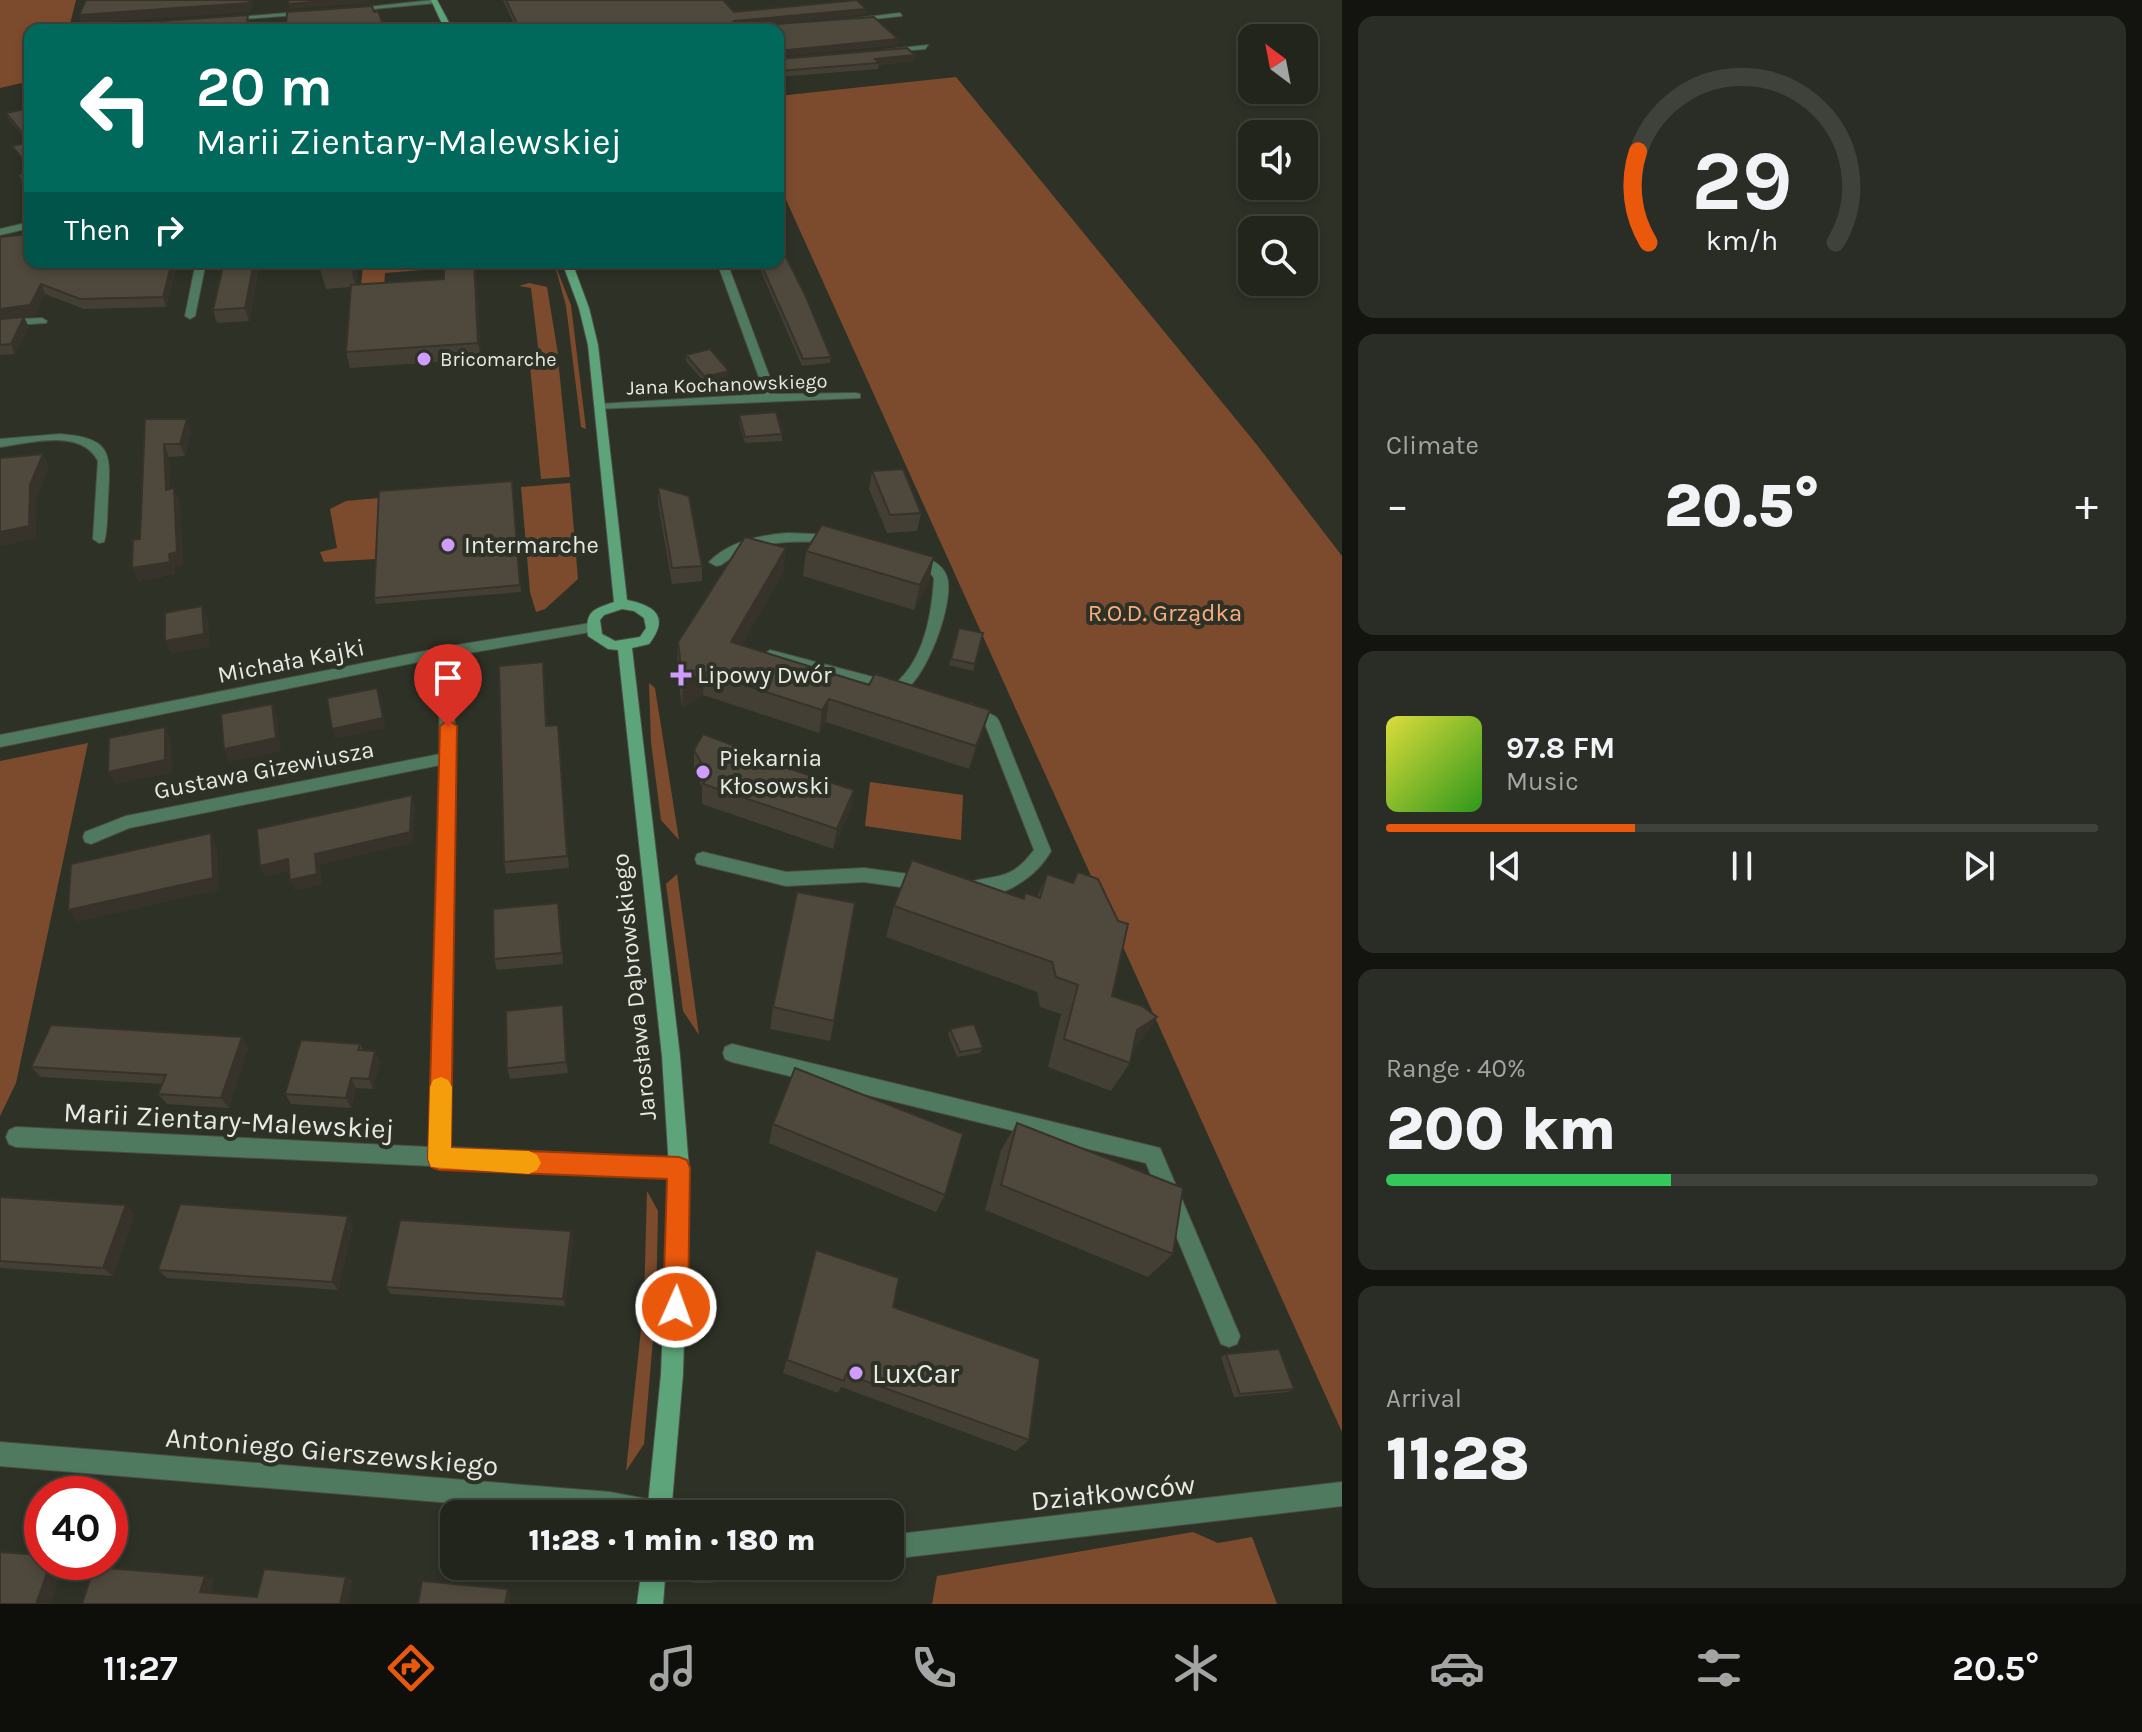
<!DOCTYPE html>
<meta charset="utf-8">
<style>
:root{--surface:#22251c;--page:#2a2d25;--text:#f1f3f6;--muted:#a2a5a3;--line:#3f423b;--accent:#ea580c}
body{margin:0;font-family:Karla,sans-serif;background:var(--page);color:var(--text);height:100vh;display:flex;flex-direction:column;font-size:30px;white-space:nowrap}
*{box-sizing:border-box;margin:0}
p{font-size:26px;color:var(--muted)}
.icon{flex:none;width:44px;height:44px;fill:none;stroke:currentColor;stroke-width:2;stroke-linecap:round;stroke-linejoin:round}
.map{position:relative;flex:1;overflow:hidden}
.drawer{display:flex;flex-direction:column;gap:16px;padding:16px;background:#13140f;width:800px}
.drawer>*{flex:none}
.top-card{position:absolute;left:24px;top:24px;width:760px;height:244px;border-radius:16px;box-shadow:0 4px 12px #0003,0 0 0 2px var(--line);background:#00695c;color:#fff;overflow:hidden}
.needle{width:52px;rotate:328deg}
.tools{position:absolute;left:1238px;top:24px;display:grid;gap:16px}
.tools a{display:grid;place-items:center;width:80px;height:80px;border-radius:16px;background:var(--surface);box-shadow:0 4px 12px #0003,0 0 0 2px var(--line);font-size:40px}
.speed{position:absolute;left:24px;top:1476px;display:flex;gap:16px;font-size:40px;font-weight:700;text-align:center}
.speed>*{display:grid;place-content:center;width:104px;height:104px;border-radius:50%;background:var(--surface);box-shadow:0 4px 12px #0003,0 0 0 2px var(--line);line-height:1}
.speed .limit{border:12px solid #d22;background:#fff;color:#111}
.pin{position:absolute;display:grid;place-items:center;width:68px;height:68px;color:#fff;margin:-82px -34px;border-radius:50% 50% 50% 0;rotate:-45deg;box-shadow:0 0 8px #0007}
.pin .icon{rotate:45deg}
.me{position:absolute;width:88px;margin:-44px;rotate:2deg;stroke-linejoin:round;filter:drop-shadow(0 0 6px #0008)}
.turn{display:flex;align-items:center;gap:28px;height:168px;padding:0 40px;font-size:36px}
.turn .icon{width:104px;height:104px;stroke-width:2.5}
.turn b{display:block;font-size:56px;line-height:68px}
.then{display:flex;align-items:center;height:76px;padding:0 40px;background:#0003;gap:16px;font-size:30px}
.big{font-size:60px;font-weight:800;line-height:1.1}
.drawer .tile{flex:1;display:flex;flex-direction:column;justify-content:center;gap:12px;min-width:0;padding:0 28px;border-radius:16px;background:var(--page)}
.drawer .dial{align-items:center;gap:0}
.dial svg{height:208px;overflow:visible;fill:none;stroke:var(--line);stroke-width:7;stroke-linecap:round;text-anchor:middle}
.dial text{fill:var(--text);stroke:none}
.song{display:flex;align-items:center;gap:24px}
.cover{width:96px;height:96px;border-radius:12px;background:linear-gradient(135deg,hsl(60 70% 55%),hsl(110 70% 35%))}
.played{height:8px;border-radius:4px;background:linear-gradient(90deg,var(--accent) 35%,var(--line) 35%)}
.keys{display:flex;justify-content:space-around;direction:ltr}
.heat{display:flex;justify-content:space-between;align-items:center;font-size:44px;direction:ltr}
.charge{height:12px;border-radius:6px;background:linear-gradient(90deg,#34c759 40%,var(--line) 0)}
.trip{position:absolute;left:440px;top:1500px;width:464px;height:80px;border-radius:16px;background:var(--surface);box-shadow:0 4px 12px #0003,0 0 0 2px var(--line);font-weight:800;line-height:80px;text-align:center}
.tab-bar{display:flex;height:128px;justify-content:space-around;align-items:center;background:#0e0f0b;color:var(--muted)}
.tab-bar .icon{width:56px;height:56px}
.tab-bar .on{color:var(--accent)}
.tab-bar b{font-size:36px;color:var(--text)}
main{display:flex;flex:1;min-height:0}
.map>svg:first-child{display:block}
.green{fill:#7c4b2d}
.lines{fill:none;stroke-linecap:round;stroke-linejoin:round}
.street-casing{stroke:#4c4e44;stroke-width:2}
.secondary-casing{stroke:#4c4e44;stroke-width:2}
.street{fill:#4f7a60;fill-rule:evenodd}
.secondary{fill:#5da47a;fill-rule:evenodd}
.wall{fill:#443f34}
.shaded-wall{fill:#37332b}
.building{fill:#4f493d;stroke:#37332b;stroke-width:2}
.route{fill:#ea580c;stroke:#983908;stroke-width:2}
.slow{fill:#f59e0b}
.poi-dot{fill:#d09dff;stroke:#2e3126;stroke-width:3}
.labels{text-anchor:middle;stroke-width:8;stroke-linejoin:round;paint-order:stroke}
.far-poi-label{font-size:20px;fill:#e7e9e2;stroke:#2e3126;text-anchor:start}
.far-street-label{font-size:20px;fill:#e7e9e2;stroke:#2e3126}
.poi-label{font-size:24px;fill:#e7e9e2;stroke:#2e3126;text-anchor:start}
.park-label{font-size:24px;fill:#faad7d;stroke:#2e3126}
.street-label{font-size:24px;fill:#e7e9e2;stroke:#2e3126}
.near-street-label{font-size:28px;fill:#e7e9e2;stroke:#2e3126}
.near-poi-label{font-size:28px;fill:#e7e9e2;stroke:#2e3126;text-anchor:start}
</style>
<main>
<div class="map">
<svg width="1342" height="1604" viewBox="0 0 1342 1604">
<rect width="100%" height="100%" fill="#2e3126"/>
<!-- green -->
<path class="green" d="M0,0h76l-6,24 4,2 -44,4v51l-30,7z
M956,77l301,368 85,111v876l-564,-1250v-86z
M359,262h52l11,8 -37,3 -1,14 -23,1 2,-23z
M554,262l17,43 15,124 -5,-2 -15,-121z
M529,283l18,4 11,67 -19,1 -8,-67 -12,-2z
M558,359l12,118 -29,2 -11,-113 9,-6z
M570,483l8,96 -33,30 -9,3 -6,-20 -9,-105z
M379,498l-3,61 -52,3 -4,-10 17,-4 -7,-39 16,-8z
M649,683l6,5 24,152 -18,-20 -10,-78z
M88,743l-72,340 -16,33v-355z
M870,782l93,13 -2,45 -96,-14z
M677,874l22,161 -16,-24 -17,-127z
M647,1191l11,20 -2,93 -12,140 -18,27 18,-170z
M1193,1532l25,11 34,-6 25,67h-345l5,-28z"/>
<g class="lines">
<defs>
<path id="street" d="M433,0l3,3 -84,8 -3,-2z
M311,11l-2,3 -80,6 -4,-2z
M900,13l2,3 -48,5 -4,-2z
M101,24l-3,4 -46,1 4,-2z
M928,45l-3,4 -38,3 -4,-2z
M30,222v6l-30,7v-6z
M196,262h10l-11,54 -5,3 -5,-3z
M717,262h10l49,132 80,-1 4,1v4l-265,11v-4l4,-1 166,-10z
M42,318l5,3 -1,2 -46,3v-6z
M60,434c51,4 51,18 48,63 -1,14 0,32 -4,45l-5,1 -6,-4 5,-78c-17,-33 -68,-18 -98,-14v-8z
M788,533l48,2 6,4 -6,4c-42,-3 -80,-4 -115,22l-5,1 -7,-4c20,-21 52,-27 79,-29z
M913,553c13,4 30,10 34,24 8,25 -22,107 -47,116l-7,-4 -128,-30 -2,-4 7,-5 126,33c28,-24 36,-69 38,-105l-7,-9 -21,-12z
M591,623l7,5 -2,3 -144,25 4,102 -7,389 230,11 7,3 3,7 -3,7 -7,3 -235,-11 -5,2 -6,-3 -417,-19 -7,-3 -3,-7 3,-7 7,-3 413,20 11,-382 -311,63 -38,16 -6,-2 -2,-5 2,-5 41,-16 314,-62 -2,-96 -438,89v-12l445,-88z
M970,703l26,14 3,4 52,130c-15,27 -55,54 -87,43l-2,-5 2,-5c33,-11 45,-1 70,-34l-49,-126 -22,-16z
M703,852l83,20 78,-4 59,8 6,2 2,5 -2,5 -6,2 -59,-8 -78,4 -89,-22 -2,-5 2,-5z
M732,1044l428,104 80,188 -3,8 -8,3 -8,-3 -75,-181 -414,-101 -7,-3 -2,-6 2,-6z
M0,1442l610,50 58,11 3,9 -85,2 -586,-48z
M1342,1482v24l-452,53v-24z
M663,1566h78l-3,9c-21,9 -50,9 -72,0z"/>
<path id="secondary" d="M431,0h6l16,30h-8z
M562,262h10l17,46 9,37 29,255c30,6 42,18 22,44l-17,4 48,408 9,112 -6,206 -12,140h-24l14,-140 8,-206 -7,-112 -44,-406 -10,-1 -20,-13c-3,-25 4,-26 26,-34l-26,-257 -9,-37zM622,609l12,2 10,7 2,10 -6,9 -25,4 -13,-7 -2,-14 4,-5z
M642,1566h24l-3,38h-26z"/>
</defs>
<!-- street casing -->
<use href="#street" class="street-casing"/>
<!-- secondary casing -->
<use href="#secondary" class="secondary-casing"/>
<!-- street -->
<use href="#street" class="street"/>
<!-- secondary -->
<use href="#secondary" class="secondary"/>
</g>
<!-- wall -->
<path class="wall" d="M503,0h220l11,12 123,-12 9,9 -1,5 -131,13 140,-10 24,22 -1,6 -119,11v-26h-261z
M915,55l-1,6 -35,4 -1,4 -100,8v-18z
M30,108v31l-4,1 -18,-22 -2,-5z
M30,142v28l-15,-19 -3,-5z
M30,172v22l-8,-10 -4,-9z
M0,237l30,25h148l-12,45 -82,2 -39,-15 -10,21 -18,3 12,9 -14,27 -15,1z
M224,262h36l-11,59 -32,2 -4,-13z
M318,262h39l-1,23 88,-6 31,-17 6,97 -131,9 -4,-16 5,-65 -25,2z
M757,262h21l53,95 -1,6 -28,3z
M686,355l43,22 -24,6 -19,-22z
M739,415l43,19v7l-37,2 -6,-21z
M145,419l46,12 -6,25 -16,1 1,32 10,12 3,64 -8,1v8l-37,7z
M872,471l49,42 -4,18 -30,2 -18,-44z
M512,481l9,111 -145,12 -2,-6z
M658,487l44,79v15l-30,3 -14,-81z
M806,551l123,31 -15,28 -111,-34z
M784,571l-43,75 128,39 121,25 -21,59 -143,-47 -7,11 -116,-38 -21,13 -5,-42 1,-24z
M959,628l24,5 -10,38 -24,-6z
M544,675l3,51 11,-1 11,143 -63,6 -2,-12z
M738,747l-1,4 117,39 -4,21 -17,38 -131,-45v-17l-8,-16v-21z
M1078,872l34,124 45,21 -20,29 -3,2 -4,15 -19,28 -63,-24 13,-53 -21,-7 -3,-15 -151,-55 8,-31 129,-8 2,-5 12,4 10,-23 25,9z
M560,914l3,50 -66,6 -3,-11z
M773,1007l61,14 -4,20 -60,-12z
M564,1016l4,57 -58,6 -3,-11z
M950,1029l33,19 -3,5 -23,4 -9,-23z
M242,1037l6,11 -19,60 -62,-4 -9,-10 4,-10 -121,-7 -10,-10z
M360,1044l3,6 17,11 -7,28 -17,-1 -5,20 -60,-4 -6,-10z
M1017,1123l156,131 -25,23 -163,-67 16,-60z
M773,1124l172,71 -9,17 -167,-69z
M0,1197l135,17 -22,62 -113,-8z
M353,1225l-15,65 -171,-12 -9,-8z
M573,1240l-8,66 -174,-12 -5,-7z
M816,1250l77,57 136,133 -13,11 -175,-64 -3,6 -55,-20z
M1226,1354l68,35 -6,3 -54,5 -13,-40z"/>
<!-- shaded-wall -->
<path class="shaded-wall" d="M252,0l-1,12 -169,12 -3,-9z
M339,0h30l1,3 -81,6 -1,-5z
M866,9l-1,5 -131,13 -3,-3 3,-3z
M898,39l-1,6 -119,11v-6z
M915,55l-1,6 -35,4v-2l-4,-4z
M30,133v6l-4,1 -2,-5z
M172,262h6l-12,45 -3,-10z
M254,262h6l-11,59 -4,-13z
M350,262h7l-2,25 -5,-24z
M474,262h1l6,97 -3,-16z
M41,284l4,10 -10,21 -35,5v-11z
M24,317l5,10 -14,27 -4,-10z
M729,371v6l-24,6v-6z
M187,419l4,12 -6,25 -5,-12z
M164,444l5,13 2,45 -5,-12z
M43,454l6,13 -12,31 -1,41 -36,7v-14z
M174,488l6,13 3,64 -8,1v8l-37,7 -6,-13 37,-14z
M786,548l-2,23 -54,95 1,-24z
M934,557l-5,25 -15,28 6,-25z
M202,606l6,13 2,28 -39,7 -6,-13z
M704,672l-1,23 -21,13 1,-24z
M377,688l9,40 -51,11 -3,-10z
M829,699l-3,23 -7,11 3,-23z
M272,704l5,13 4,34 -52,11 -5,-13z
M990,710l-7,23 -14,36 7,-23z
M165,727l6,12 1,34 -56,11 -8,-12z
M854,790l-4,21 -17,38 4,-20z
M412,795l3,11 -2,37 -93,22 2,20 -27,6 -5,-11 25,-26z
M211,833l6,13 2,44 -142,32 -9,-12z
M288,859l5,11 -28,7 -5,-11z
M563,1005l1,11 4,57 -2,-11z
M1157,1017l-20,29 -19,13 19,-29z
M242,1037l6,11 -19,60 -8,-10z
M375,1051l5,10 -7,28 -4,-10z
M351,1078l5,10 -5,20 -5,-10z
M126,1205l9,9 -22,62 -10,-8z
M348,1216l5,9 -15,65 -6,-8z
M571,1231l2,9 -8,66 -2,-7z
M51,1562h14l-14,42h-15z
M205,1576l9,3 -4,16 -10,-3z
M346,1577l7,3 -5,24h-8z
M508,1589l3,3 -2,12h-4z"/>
<!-- building -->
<path class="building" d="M86,0h163l-1,3 -169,12z
M289,0h50l-51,4z
M506,0h217l11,12 123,-12 9,9 -132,12 -3,3 3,3 140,-10 24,22 -120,12v-21h-258z
M372,6l2,6 4,-1 7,19h-99l1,-18z
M248,15l-2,15h-170l1,-3z
M907,48l8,7 -40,4 4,4 -101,8v-12z
M30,108v25l-6,2 -18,-22z
M30,142v26l-18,-22z
M30,172v18l-12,-15z
M30,234v28h142l-9,35 -83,2 -39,-15 -11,21 -30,4v-72z
M778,241l28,56 25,60 -28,2 -43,-97h18z
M224,262h30l-9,46 -32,2z
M320,262h30v1l-30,2z
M444,262h30l4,81 -132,9 5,-67 93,-6z
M24,317l-13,27 -11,1v-26z
M710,349l19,22 -24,6 -19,-22z
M776,412l6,22 -37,3 -6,-22z
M145,419h42l-7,25h-16l2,46 8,-2 3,64 -8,2 1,8 -38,6 1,-28 7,-1z
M43,454l-13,31 -1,41 -29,6v-74z
M903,469l18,44 -31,2 -18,-44z
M512,481l8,104 -146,13 5,-107z
M658,487l31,9 13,70 -30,2z
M822,525l112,32 -14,28 -114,-34z
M745,537l41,11 -55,94 138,43 6,-11 115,36 -14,36 -147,-47 -7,11 -118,-38 -21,12 -5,-42z
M202,606l2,28 -39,7v-28z
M959,628l24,5 -8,31 -24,-5z
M543,662l3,64 12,-1 9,131 -63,6 -5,-196z
M377,688l6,30 -51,11 -5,-31z
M272,704l4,34 -52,11 -3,-35z
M165,727v33l-57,12 1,-34z
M703,734l35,13 -2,4 118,39 -17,39 -134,-45 5,-9 -14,-25z
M412,795l-2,37 -95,22 2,20 -27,6 -2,-21 -28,7 -3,-37z
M211,833l2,45 -145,32 3,-46z
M912,860l112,39 1,-6 15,5 7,-24 26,9 5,-11 20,7 20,42 10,3 -16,72 30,10 15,11 -20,13 -7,33 -66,-24 14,-54 -22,-8 -4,-15 -158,-56z
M797,892l58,11 -21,118 -61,-14z
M558,903l4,50 -68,6 -1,-50z
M563,1005l3,57 -59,6 -1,-57z
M974,1024l9,24 -23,4 -10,-23z
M51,1025l191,12 -21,61 -63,-4 8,-19 -135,-8z
M301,1040l59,4 -2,6 17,1 -6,28 -18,-1 -5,20 -61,-4z
M795,1068l168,66 -18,61 -172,-71z
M1017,1123l166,65 -10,66 -172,-69z
M0,1197l126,8 -23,63 -103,-7z
M180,1204l168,12 -16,66 -174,-12z
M400,1220l171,11 -8,68 -177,-12z
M816,1250l83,28 -6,29 147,52 -11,81 -183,-66 -2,7 -57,-21z
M1279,1349l15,40 -54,5 -14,-40z
M0,1552l42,3v7h9l-15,42h-36z
M94,1567l111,9 -5,16 57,5 7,-28 82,8 -6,27h-258z
M422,1581l86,8 -3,15h-87z"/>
<!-- route -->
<path class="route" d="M448,720l9,6 -6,422 228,9 8,3 3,8 -2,139 -4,9 -8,4 -9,-4 -4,-9 4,-128 -228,-9 -8,-3 -3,-8 12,-433z"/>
<!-- slow -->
<path class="slow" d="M441,1077l7,3 4,7 -1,61 78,3 8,4 4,8 -4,7 -8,4 -98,-7 -3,-8 2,-72 3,-7z"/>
<!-- markers -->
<g class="poi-dot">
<circle cx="424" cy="359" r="8"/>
<circle cx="448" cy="545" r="8"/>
<path d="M677 663h8v8h8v8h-8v8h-8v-8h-8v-8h8z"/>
<circle cx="703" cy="772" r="8"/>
<circle cx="856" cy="1373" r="8"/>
</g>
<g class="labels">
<!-- far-poi labels -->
<g class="far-poi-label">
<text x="440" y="366">Bricomarche</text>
</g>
<!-- far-street labels -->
<g class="far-street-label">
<text transform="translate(727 384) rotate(-2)" y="7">Jana Kochanowskiego</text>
</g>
<!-- poi labels -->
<g class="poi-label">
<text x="464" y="553">Intermarche</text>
<text x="697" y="683">Lipowy Dwór</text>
<text x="719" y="766">Piekarnia<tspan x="719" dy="28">Kłosowski</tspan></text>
</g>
<!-- park labels -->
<g class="park-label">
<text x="1165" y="621">R.O.D. Grządka</text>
</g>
<!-- street labels -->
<g class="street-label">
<text transform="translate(291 661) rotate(-11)" y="8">Michała Kajki</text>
<text transform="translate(264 770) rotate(-11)" y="8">Gustawa Gizewiusza</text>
<text transform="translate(634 987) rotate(-96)" y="8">Jarosława Dąbrowskiego</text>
</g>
<!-- near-street labels -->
<g class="near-street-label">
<text transform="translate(229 1120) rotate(3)" y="10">Marii Zientary-Malewskiej</text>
<text transform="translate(332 1451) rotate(5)" y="10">Antoniego Gierszewskiego</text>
<text transform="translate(1113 1492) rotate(-6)" y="10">Działkowców</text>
</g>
<!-- near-poi labels -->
<g class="near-poi-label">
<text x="872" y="1383">LuxCar</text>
</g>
</g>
</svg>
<div class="tools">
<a><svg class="needle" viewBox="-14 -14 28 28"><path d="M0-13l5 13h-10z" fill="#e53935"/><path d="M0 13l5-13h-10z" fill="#a2a5a3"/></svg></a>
<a><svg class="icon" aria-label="sound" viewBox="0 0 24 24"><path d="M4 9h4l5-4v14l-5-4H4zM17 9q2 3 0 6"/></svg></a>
<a><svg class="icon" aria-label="search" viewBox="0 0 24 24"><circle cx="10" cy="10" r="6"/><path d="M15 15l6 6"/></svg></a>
</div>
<div class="speed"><div class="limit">40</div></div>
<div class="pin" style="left:448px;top:726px;background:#d93025"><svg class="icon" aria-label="arrive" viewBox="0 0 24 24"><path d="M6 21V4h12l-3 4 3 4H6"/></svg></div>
<svg class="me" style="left:676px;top:1307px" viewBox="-20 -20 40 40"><circle r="17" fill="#ea580c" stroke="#fff" stroke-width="3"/><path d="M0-11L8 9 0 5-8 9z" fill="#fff"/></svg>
<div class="trip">11:28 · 1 min · 180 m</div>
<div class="top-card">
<div class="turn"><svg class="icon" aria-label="left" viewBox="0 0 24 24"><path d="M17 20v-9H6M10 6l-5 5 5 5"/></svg><div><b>20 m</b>Marii Zientary-Malewskiej</div></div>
<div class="then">Then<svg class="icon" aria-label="right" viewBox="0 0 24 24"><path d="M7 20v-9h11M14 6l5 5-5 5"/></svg></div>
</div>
</div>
<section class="drawer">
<div class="tile dial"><svg viewBox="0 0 100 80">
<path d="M14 69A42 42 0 1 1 86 69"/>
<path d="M14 69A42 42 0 0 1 10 34" stroke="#ea580c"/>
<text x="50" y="56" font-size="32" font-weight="700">29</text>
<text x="50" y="72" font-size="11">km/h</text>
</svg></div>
<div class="tile"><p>Climate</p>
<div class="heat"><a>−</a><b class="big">20.5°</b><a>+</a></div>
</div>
<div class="tile">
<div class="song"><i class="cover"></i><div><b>97.8 FM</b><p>Music</p></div></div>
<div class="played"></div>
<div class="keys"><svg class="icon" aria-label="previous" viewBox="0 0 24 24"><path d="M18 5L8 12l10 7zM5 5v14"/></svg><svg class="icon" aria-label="pause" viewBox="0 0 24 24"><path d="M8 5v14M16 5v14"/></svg><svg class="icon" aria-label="next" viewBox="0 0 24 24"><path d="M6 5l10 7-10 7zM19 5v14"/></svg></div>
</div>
<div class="tile"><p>Range · 40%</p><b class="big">200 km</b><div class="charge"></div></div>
<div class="tile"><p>Arrival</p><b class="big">11:28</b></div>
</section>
</main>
<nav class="tab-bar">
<b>11:27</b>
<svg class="icon on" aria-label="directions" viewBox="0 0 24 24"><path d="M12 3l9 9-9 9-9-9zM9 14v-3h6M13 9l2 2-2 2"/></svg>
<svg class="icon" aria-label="music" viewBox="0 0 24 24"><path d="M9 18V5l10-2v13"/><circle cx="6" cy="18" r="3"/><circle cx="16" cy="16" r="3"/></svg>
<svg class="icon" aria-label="phone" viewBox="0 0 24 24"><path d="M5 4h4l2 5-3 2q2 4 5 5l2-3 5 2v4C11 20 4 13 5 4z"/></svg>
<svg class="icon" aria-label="climate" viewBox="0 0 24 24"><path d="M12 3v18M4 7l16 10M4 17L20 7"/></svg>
<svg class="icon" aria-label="car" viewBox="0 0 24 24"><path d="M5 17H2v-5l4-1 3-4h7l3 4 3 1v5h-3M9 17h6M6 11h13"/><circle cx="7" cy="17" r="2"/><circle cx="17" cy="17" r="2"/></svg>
<svg class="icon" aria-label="filters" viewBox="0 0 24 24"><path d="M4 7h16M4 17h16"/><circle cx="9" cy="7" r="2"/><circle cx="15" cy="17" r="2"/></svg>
<b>20.5°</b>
</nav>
